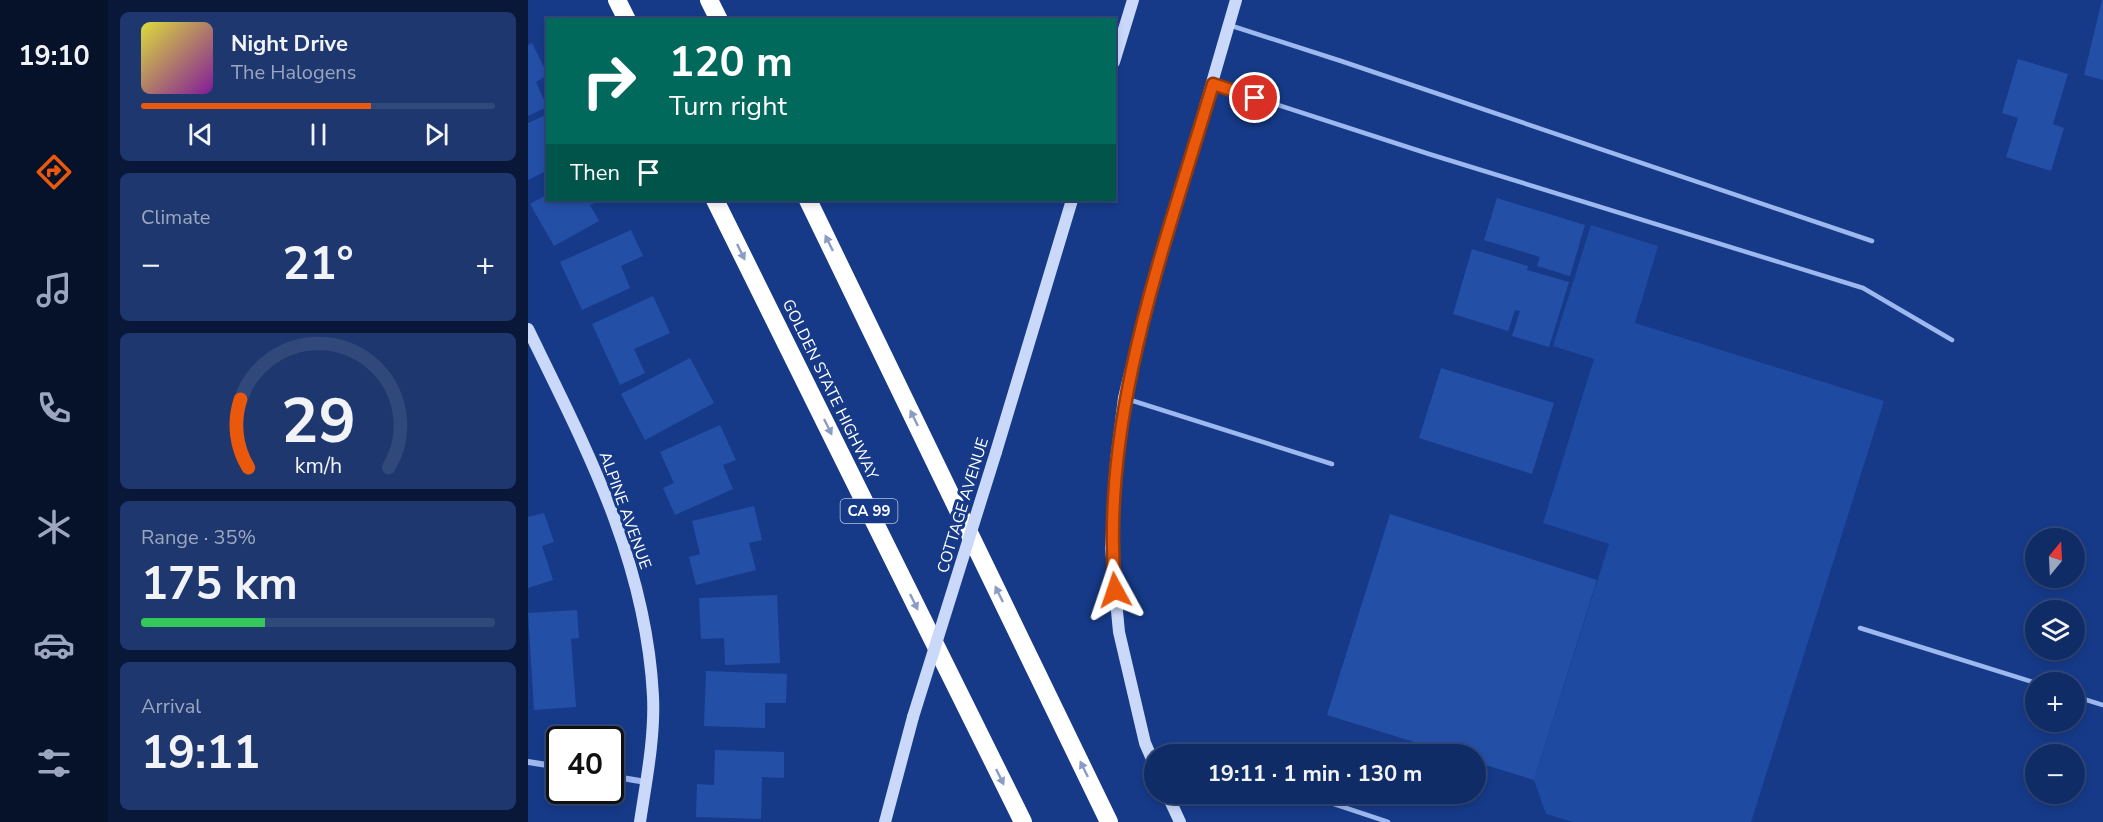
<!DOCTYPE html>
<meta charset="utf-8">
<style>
:root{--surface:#102c66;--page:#1e386f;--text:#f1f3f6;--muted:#9ca7bf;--line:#30487a;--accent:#ea580c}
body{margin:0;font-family:"Nunito Sans",sans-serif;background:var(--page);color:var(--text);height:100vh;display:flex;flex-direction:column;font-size:22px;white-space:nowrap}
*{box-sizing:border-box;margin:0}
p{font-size:20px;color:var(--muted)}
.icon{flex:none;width:33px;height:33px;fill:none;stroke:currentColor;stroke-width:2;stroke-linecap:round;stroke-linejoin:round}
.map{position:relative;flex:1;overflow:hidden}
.panel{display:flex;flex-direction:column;gap:12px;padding:12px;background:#091838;width:420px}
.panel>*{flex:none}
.hud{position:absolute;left:18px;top:18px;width:570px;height:183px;border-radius:0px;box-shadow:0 3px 9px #0003,0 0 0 2px var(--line);background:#00695c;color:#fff;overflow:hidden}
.needle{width:39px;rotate:18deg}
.fabs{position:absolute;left:1497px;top:528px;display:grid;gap:12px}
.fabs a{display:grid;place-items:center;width:60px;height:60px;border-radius:50%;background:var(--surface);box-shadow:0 3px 9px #0003,0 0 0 2px var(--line);font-size:30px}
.speed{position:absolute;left:18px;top:726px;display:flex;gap:12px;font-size:30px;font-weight:700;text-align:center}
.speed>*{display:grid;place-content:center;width:78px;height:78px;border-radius:50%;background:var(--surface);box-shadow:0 3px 9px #0003,0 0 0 2px var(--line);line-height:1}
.speed .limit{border:3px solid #111;border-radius:9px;background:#fff;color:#111}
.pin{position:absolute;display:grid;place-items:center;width:51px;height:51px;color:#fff;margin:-26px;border:3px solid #fff;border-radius:50%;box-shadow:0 2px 6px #0007}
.me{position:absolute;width:66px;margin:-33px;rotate:355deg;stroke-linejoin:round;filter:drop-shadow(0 0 4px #0008)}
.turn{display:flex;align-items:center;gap:21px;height:126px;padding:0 24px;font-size:27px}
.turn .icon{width:78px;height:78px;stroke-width:2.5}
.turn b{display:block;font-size:42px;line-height:51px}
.then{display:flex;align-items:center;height:57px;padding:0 24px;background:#0003;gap:12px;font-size:22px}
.big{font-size:45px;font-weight:700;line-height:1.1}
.panel .card{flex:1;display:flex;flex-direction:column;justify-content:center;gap:9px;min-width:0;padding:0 21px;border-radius:9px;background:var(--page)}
.panel .dial{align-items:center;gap:0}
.dial svg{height:156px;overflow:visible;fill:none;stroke:var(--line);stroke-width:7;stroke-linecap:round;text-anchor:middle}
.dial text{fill:var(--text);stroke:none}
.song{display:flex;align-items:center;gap:18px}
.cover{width:72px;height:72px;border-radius:9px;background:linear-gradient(135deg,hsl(60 70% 55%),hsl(290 70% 35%))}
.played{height:6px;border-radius:3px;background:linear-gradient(90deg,var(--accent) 65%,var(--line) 65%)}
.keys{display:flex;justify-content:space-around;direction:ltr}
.heat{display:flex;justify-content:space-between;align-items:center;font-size:33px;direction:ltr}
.charge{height:9px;border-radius:4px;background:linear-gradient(90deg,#34c759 35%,var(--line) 0)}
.trip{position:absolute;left:616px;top:744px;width:342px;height:60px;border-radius:30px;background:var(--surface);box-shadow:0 3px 9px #0003,0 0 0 2px var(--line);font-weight:700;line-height:60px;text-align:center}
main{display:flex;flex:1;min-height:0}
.tabs{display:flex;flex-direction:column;width:108px;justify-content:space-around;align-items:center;background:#061229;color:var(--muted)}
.tabs .icon{width:42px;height:42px}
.tabs .on{color:var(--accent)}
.tabs b{font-size:27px;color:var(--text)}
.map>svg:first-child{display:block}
.green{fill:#1e4aa1}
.building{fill:#244fa7}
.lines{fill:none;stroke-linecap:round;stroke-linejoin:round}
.lane{stroke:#9cb8ee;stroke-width:4.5}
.street{stroke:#9cb8ee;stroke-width:6}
.secondary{stroke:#cad9fa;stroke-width:12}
.highway{stroke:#fff;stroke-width:18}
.secondary-bridge{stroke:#cad9fa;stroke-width:12}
.oneway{fill:#8a9cc4}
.route-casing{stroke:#983908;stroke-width:15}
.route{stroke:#ea580c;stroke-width:10}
.labels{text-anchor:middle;stroke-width:6;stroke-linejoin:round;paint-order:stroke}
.shield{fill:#163a88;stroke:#b9c4db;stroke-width:1.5}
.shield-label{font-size:15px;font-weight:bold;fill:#fff}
.street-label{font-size:16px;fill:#fff;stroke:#163a88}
</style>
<main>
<nav class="tabs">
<b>19:10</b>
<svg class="icon on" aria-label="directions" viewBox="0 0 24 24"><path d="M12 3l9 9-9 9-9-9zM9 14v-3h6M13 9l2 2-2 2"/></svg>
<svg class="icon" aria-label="music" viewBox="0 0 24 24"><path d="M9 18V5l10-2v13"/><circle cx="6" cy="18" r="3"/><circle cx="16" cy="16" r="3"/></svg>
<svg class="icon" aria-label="phone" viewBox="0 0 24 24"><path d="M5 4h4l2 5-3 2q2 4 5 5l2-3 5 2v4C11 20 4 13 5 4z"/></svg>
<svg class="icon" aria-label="climate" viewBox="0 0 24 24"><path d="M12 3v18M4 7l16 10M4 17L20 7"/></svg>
<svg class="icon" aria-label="car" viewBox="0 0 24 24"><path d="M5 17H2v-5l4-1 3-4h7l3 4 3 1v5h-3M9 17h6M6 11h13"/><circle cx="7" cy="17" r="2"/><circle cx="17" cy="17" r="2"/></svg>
<svg class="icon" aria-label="filters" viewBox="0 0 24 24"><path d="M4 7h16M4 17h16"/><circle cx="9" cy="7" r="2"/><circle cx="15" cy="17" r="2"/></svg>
</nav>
<section class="panel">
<div class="card">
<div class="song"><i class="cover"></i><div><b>Night Drive</b><p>The Halogens</p></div></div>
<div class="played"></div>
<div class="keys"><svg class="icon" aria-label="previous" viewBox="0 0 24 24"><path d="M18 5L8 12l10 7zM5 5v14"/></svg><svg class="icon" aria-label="pause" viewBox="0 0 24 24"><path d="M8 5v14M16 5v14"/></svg><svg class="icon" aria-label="next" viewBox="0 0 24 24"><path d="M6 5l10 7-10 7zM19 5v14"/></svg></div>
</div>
<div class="card"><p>Climate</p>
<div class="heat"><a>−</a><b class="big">21°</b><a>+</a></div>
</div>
<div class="card dial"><svg viewBox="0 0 100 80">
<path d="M14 69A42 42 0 1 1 86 69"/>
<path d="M14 69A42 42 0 0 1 10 34" stroke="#ea580c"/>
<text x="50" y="56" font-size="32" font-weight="700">29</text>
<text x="50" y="72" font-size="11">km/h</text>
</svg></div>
<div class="card"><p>Range · 35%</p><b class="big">175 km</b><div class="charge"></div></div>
<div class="card"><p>Arrival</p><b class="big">19:11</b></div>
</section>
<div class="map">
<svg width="1575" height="822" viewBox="0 0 1575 822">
<rect width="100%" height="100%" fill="#163a88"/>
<!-- green -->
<path class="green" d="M1063,225l67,21 -23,77 249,78 -133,421h-178l-27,-8 -12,-34 75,-236 -66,-21 51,-164 -41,-13z"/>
<!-- building -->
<path class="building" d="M1574,0h1v80l-19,-5z
M4,43l16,32 -12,7 11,25 -19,9v-71z
M1490,59l50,15 -15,50 11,4 -13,43 -45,-14 12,-39 -16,-5z
M20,114v56l-20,10v-57z
M20,194v6h53l-11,5 9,16 -45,25 -24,-42z
M969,198l88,27 -15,51 -33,-10 3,-9 -56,-17z
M103,230l12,26 -22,10 9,22 -48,22 -22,-48z
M944,249l56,17 -1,4 42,12 -20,65 -37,-11 8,-25 -5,-1 -7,21 -55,-17z
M125,296l17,37 -36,16 11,24 -25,12 -28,-61z
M162,358l24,45 -69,37 -24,-46z
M913,368l113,35 -22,71 -113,-36z
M192,425l16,35 -13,5 10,24 -58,26 -12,-27 11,-5 -14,-31z
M226,506l8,34 -13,3 7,27 -60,15 -7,-28 11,-3 -8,-33z
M16,513l10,29 -12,4 11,34 -25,8v-71z
M862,514l207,66 -63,200 -58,-18v-8h-23l-126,-39z
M249,595l3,68 -55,2 -1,-27 -23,1 -2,-41z
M49,610l2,28 -8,1 5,68 -42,3 -6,-97z
M178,671l81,3 -1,29h-21v25l-61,-2z
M187,750l69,2v26l-22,-1 -1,42 -65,-2 1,-33 17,1z"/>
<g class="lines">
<!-- lane -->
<path class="lane" d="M701,25l112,36 531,180
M685,84l216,70 434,134 89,52
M596,398l208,66
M1332,628l176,55
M1546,696l29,9
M776,794l84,28
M644,799l13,-5"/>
<!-- street -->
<path class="street" d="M0,762l32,5
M82,776l36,6"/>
<!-- secondary -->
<path class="secondary" d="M586,62l19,-62
M0,329c58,119 118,231 125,367 2,41 -7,86 -13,126
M468,452l76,-252
M627,766l-10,-23 -26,-111 -8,-84 5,-87 8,-63 17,-71 95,-327
M639,794l13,28
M357,822l28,-105"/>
<!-- highway -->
<path class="highway" d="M89,0l10,20
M181,0l10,20
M187,200l308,622
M280,200l301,622"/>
<!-- secondary-bridge -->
<path class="secondary-bridge" d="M385,717l83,-265"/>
</g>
<!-- one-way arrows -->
<defs><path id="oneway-solid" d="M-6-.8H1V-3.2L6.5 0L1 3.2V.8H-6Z" transform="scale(1.5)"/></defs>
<g class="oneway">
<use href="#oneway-solid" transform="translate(301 243) rotate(-116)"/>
<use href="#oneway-solid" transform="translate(213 252) rotate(64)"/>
<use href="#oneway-solid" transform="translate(386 418) rotate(-116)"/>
<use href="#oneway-solid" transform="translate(300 427) rotate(64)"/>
<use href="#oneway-solid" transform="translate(471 594) rotate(-116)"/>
<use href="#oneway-solid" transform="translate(386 602) rotate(64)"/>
<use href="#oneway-solid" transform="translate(556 769) rotate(-116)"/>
<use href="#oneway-solid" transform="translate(472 777) rotate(64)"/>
</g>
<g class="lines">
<defs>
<path id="route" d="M587,590c-15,-174 49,-341 98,-506l42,14"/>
</defs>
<!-- route casing -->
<use href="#route" class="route-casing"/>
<!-- route -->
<use href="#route" class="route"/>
</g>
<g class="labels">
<!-- shield labels -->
<rect class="shield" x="312.5" y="499" width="57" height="24" rx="4.5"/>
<g class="shield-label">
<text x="341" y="516">CA 99</text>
</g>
<!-- street labels -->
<g class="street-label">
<text transform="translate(303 389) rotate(64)" y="6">GOLDEN STATE HIGHWAY</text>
<text transform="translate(434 505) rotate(-73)" y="6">COTTAGE AVENUE</text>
<text transform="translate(98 510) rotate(70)" y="6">ALPINE AVENUE</text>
</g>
</g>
</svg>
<div class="fabs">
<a><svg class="needle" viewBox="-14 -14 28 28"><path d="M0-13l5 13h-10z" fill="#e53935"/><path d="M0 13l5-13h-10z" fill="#9ca7bf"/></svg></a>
<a><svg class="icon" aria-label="layers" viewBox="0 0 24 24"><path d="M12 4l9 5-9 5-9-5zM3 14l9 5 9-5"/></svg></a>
<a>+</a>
<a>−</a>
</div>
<div class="speed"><div class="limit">40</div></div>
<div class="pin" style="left:727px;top:98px;background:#d93025"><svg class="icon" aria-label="arrive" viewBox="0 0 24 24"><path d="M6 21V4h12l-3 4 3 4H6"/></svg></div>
<svg class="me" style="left:587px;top:590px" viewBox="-20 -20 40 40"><path d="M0-17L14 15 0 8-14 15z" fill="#ea580c" stroke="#fff" stroke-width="4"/></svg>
<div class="trip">19:11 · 1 min · 130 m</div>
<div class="hud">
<div class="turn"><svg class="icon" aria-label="right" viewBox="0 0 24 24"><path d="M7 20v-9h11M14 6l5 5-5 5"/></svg><div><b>120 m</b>Turn right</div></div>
<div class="then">Then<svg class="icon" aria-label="arrive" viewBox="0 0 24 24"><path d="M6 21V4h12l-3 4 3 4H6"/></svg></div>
</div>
</div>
</main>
